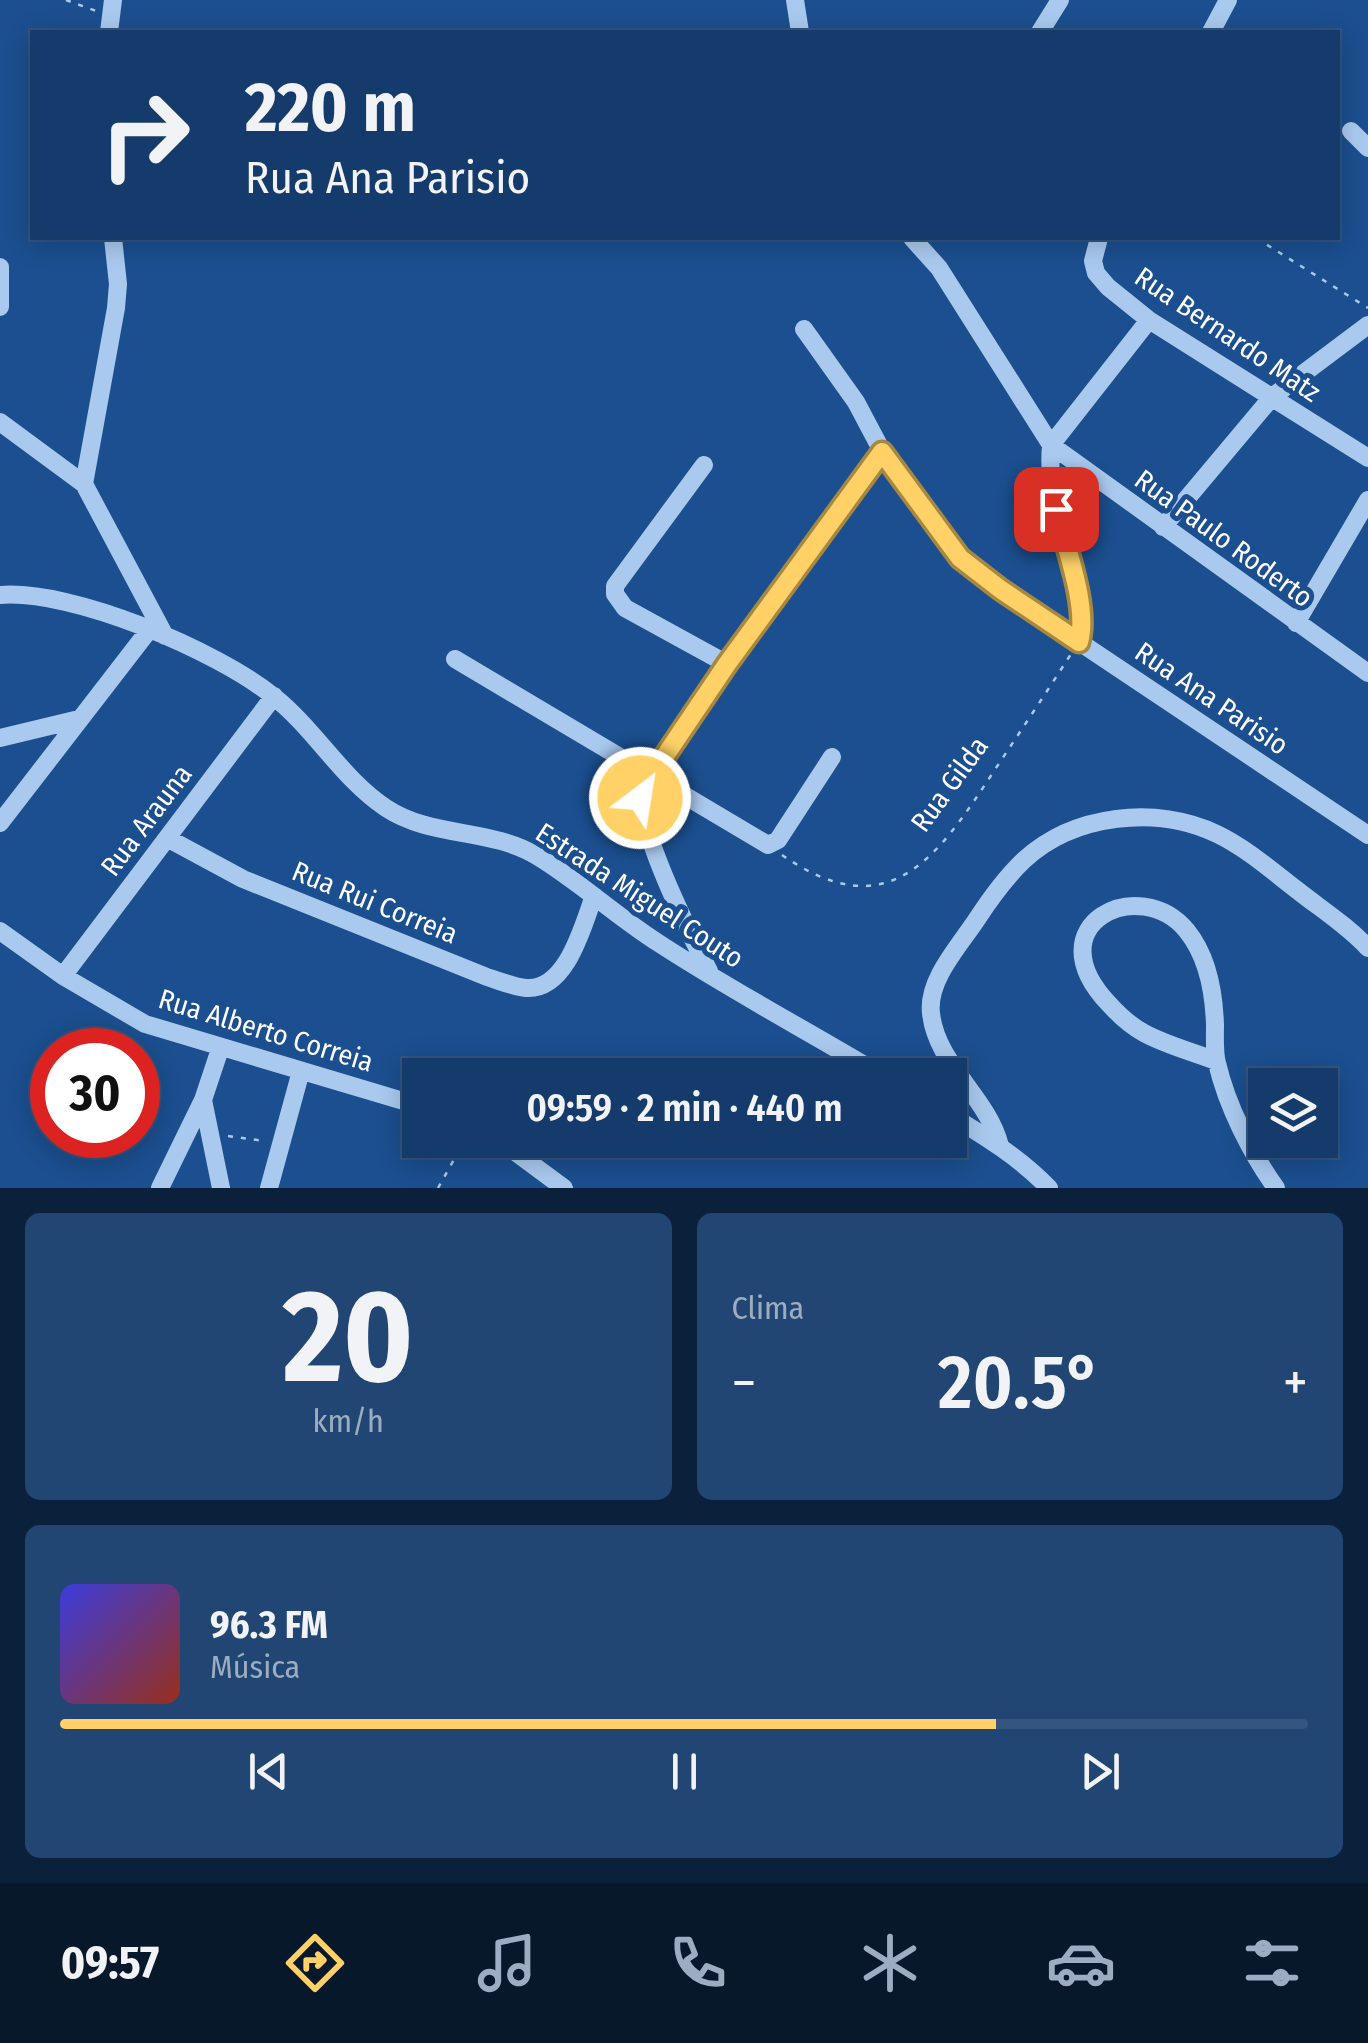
<!DOCTYPE html>
<html lang="pt">
<meta charset="utf-8">
<style>
:root{--surface:#143b6b;--page:#214673;--text:#f1f3f6;--muted:#9dadc1;--line:#33557e;--accent:#ffd166}
body{margin:0;font-family:"Fira Sans Condensed",sans-serif;background:var(--page);color:var(--text);height:100vh;display:flex;flex-direction:column;font-size:38px;white-space:nowrap}
*{box-sizing:border-box;margin:0}
p{font-size:32px;color:var(--muted)}
.icon{flex:none;width:55px;height:55px;fill:none;stroke:currentColor;stroke-width:2;stroke-linecap:round;stroke-linejoin:round}
.map{position:relative;height:1188px;overflow:hidden}
.sheet{display:flex;flex-direction:column;gap:25px;padding:25px;background:#0b203b;flex:1}
.sheet>*{flex:none}
.guide{position:absolute;left:30px;top:30px;width:1310px;height:210px;border-radius:0px;box-shadow:0 5px 25px #0003,0 0 0 2px var(--line);background:#143b6b;color:var(--text);overflow:hidden}
.controls{position:absolute;left:1248px;top:1068px;display:grid;gap:20px}
.controls a{display:grid;place-items:center;width:90px;height:90px;border-radius:0px;background:var(--surface);box-shadow:0 5px 25px #0003,0 0 0 2px var(--line);font-size:50px}
.speed{position:absolute;left:30px;top:1028px;display:flex;gap:20px;font-size:50px;font-weight:700;text-align:center}
.speed>*{display:grid;place-content:center;width:130px;height:130px;border-radius:50%;background:var(--surface);box-shadow:0 5px 25px #0003,0 0 0 2px var(--line);line-height:1}
.speed .limit{border:15px solid #d22;background:#fff;color:#111}
.pin{position:absolute;display:grid;place-items:center;width:85px;height:85px;color:#fff;margin:-42px;border-radius:20px;box-shadow:0 5px 15px #0006}
.me{position:absolute;width:110px;margin:-55px;rotate:31deg;stroke-linejoin:round;filter:drop-shadow(0 0 8px #0008)}
.turn{display:flex;align-items:center;gap:35px;height:210px;padding:0 50px;font-size:45px}
.turn .icon{width:130px;height:130px;stroke-width:2.5}
.turn b{display:block;font-size:70px;line-height:85px}
.big{font-size:75px;font-weight:600;line-height:1.1}
.sheet .card{flex:1;display:flex;flex-direction:column;justify-content:center;gap:15px;min-width:0;padding:0 35px;border-radius:15px;background:var(--page)}
.sheet .dial{align-items:center;gap:0}
.dial b{font-size:130px;line-height:1}
.song{display:flex;align-items:center;gap:30px}
.cover{width:120px;height:120px;border-radius:15px;background:linear-gradient(135deg,hsl(240 70% 55%),hsl(10 70% 35%))}
.played{height:10px;border-radius:5px;background:linear-gradient(90deg,var(--accent) 75%,var(--line) 75%)}
.keys{display:flex;justify-content:space-around;direction:ltr}
.heat{display:flex;justify-content:space-between;align-items:center;font-size:55px;direction:ltr}
.sheet .tiles{flex:1;display:grid;gap:25px;grid-template-columns:1fr 1fr}
.card:last-child{grid-column:span 2}
.trip{position:absolute;left:402px;top:1058px;width:565px;height:100px;border-radius:0px;background:var(--surface);box-shadow:0 5px 25px #0003,0 0 0 2px var(--line);font-weight:600;line-height:100px;text-align:center}
.dock{display:flex;height:160px;justify-content:space-around;align-items:center;background:#08182b;color:var(--muted)}
.dock .icon{width:70px;height:70px}
.dock .on{color:var(--accent)}
.dock b{font-size:45px;color:var(--text)}
.map>svg:first-child{display:block}
.lines{fill:none;stroke-linecap:round;stroke-linejoin:round}
.path{stroke:#a9c9ee;stroke-width:2.5;stroke-dasharray:5 8;stroke-linecap:butt}
.minor{stroke:#a9c9ee;stroke-width:18}
.route-casing{stroke:#a68842;stroke-width:25}
.route{stroke:#ffd166;stroke-width:18}
.labels{text-anchor:middle;stroke-width:10;stroke-linejoin:round;paint-order:stroke}
.street-label{font-size:28px;fill:#fff;stroke:#1b4f8f}
</style>
<div class="map">
<svg width="1368" height="1188" viewBox="0 0 1368 1188">
<rect width="100%" height="100%" fill="#1b4f8f"/>
<g class="lines">
<!-- path -->
<path class="path" d="M66,0l30,11
M1256,238l112,70
M782,855c107,74 155,3 212,-84 26,-39 52,-78 77,-117
M228,1136l37,5
M438,1188l27,-48"/>
<!-- minor -->
<path class="minor" d="M795,0l5,32
M109,32l4,-32
M1040,32l20,-32
M1211,32l17,-32
M1351,131l17,17
M113,238l5,46 -2,24 -32,176 81,152
M912,238l27,30 112,177 317,228
M1099,238l-6,23 3,12 12,14 41,33 219,138
M0,267v40
M804,329l52,73 27,51 77,105 58,43 350,234
M0,422l84,62
M704,465l-89,121v8l10,14 102,56
M1163,527l109,-130 96,-72
M0,595c73,-6 217,56 273,101 42,33 69,83 113,112 45,30 105,20 151,48 43,26 80,61 123,88 72,47 148,87 221,131
M1296,623l72,-123
M1079,642c7,-24 -2,-48 -8,-71 -10,-41 -24,-84 -20,-126l98,-125
M455,659l313,186 10,-5 54,-83
M0,738l79,-19
M0,823l149,-193
M167,838l76,41 244,98c13,4 27,10 39,11 41,3 57,-63 68,-92
M0,931l63,45 82,48 275,82
M709,971c-20,-39 -70,-139 -68,-180l86,-127 156,-211
M63,976l211,-280
M1216,1061c-23,-9 -50,-16 -72,-28 -13,-7 -25,-18 -35,-29 -76,-80 31,-131 78,-73 21,26 27,62 28,94 0,12 -1,27 2,38 10,43 34,90 59,125
M203,1100l18,88
M950,1115c36,22 70,43 99,73
M499,1140l65,48
M1000,1146c-12,-49 -64,-82 -69,-133 -4,-33 29,-68 46,-94 13,-20 29,-42 47,-59 50,-46 133,-55 193,-26 29,14 54,36 80,56 24,19 51,36 71,58
M160,1188l43,-88 17,-51
M269,1188l32,-117"/>
</g>
<g class="lines">
<defs>
<path id="route" d="M640,798l4,-11 83,-123 155,-212 78,106 40,31 79,53c10,-35 -14,-97 -23,-133"/>
</defs>
<!-- route casing -->
<use href="#route" class="route-casing"/>
<!-- route -->
<use href="#route" class="route"/>
</g>
<g class="labels">
<!-- street labels -->
<g class="street-label">
<text transform="translate(1228 334) rotate(34)" y="10">Rua Bernardo Matz</text>
<text transform="translate(1224 538) rotate(36)" y="10">Rua Paulo Roderto</text>
<text transform="translate(1212 698) rotate(34)" y="10">Rua Ana Parisio</text>
<text transform="translate(949 784) rotate(-54)" y="10">Rua Gilda</text>
<text transform="translate(146 820) rotate(-53)" y="10">Rua Arauna</text>
<text transform="translate(640 895) rotate(33)" y="10">Estrada Miguel Couto</text>
<text transform="translate(375 902) rotate(22)" y="10">Rua Rui Correia</text>
<text transform="translate(266 1030) rotate(17)" y="10">Rua Alberto Correia</text>
</g>
</g>
</svg>
<div class="controls">
<a><svg class="icon" aria-label="layers" viewBox="0 0 24 24"><path d="M12 4l9 5-9 5-9-5zM3 14l9 5 9-5"/></svg></a>
</div>
<div class="speed"><div class="limit">30</div></div>
<div class="pin" style="left:1056px;top:509px;background:#d93025"><svg class="icon" aria-label="arrive" viewBox="0 0 24 24"><path d="M6 21V4h12l-3 4 3 4H6"/></svg></div>
<svg class="me" style="left:640px;top:798px" viewBox="-20 -20 40 40"><circle r="17" fill="#ffd166" stroke="#fff" stroke-width="3"/><path d="M0-11L8 9 0 5-8 9z" fill="#fff"/></svg>
<div class="trip">09:59 · 2 min · 440 m</div>
<div class="guide">
<div class="turn"><svg class="icon" aria-label="right" viewBox="0 0 24 24"><path d="M7 20v-9h11M14 6l5 5-5 5"/></svg><div><b>220 m</b>Rua Ana Parisio</div></div>
</div>
</div>
<section class="sheet">
<div class="tiles">
<div class="card dial"><b>20</b><p>km/h</p></div>
<div class="card"><p>Clima</p>
<div class="heat"><a>−</a><b class="big">20.5°</b><a>+</a></div>
</div>
<div class="card">
<div class="song"><i class="cover"></i><div><b>96.3 FM</b><p>Música</p></div></div>
<div class="played"></div>
<div class="keys"><svg class="icon" aria-label="previous" viewBox="0 0 24 24"><path d="M18 5L8 12l10 7zM5 5v14"/></svg><svg class="icon" aria-label="pause" viewBox="0 0 24 24"><path d="M8 5v14M16 5v14"/></svg><svg class="icon" aria-label="next" viewBox="0 0 24 24"><path d="M6 5l10 7-10 7zM19 5v14"/></svg></div>
</div>
</div>
</section>
<nav class="dock">
<b>09:57</b>
<svg class="icon on" aria-label="directions" viewBox="0 0 24 24"><path d="M12 3l9 9-9 9-9-9zM9 14v-3h6M13 9l2 2-2 2"/></svg>
<svg class="icon" aria-label="music" viewBox="0 0 24 24"><path d="M9 18V5l10-2v13"/><circle cx="6" cy="18" r="3"/><circle cx="16" cy="16" r="3"/></svg>
<svg class="icon" aria-label="phone" viewBox="0 0 24 24"><path d="M5 4h4l2 5-3 2q2 4 5 5l2-3 5 2v4C11 20 4 13 5 4z"/></svg>
<svg class="icon" aria-label="climate" viewBox="0 0 24 24"><path d="M12 3v18M4 7l16 10M4 17L20 7"/></svg>
<svg class="icon" aria-label="car" viewBox="0 0 24 24"><path d="M5 17H2v-5l4-1 3-4h7l3 4 3 1v5h-3M9 17h6M6 11h13"/><circle cx="7" cy="17" r="2"/><circle cx="17" cy="17" r="2"/></svg>
<svg class="icon" aria-label="filters" viewBox="0 0 24 24"><path d="M4 7h16M4 17h16"/><circle cx="9" cy="7" r="2"/><circle cx="15" cy="17" r="2"/></svg>
</nav>
